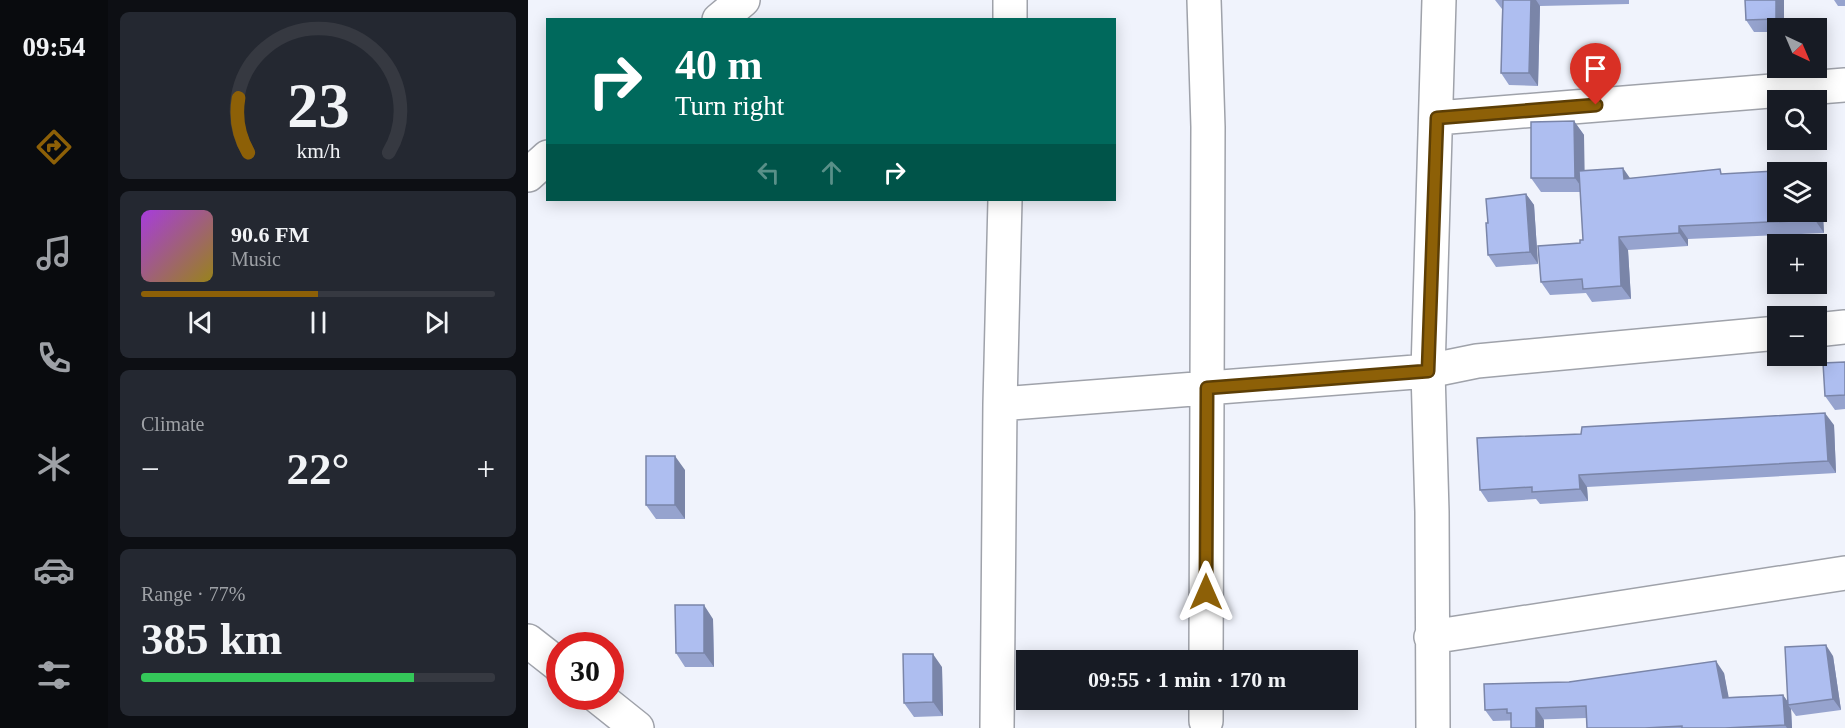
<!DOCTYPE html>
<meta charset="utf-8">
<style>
:root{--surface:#171b24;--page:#242831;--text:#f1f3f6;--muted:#9ea1a6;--line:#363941;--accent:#8d6007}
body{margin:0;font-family:"Times New Roman",serif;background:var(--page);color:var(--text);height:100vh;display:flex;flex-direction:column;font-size:22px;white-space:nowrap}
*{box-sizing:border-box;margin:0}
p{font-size:20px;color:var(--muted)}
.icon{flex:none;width:33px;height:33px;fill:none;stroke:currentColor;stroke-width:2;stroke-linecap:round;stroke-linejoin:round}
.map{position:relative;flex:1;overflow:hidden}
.details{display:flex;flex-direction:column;gap:12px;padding:12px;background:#0d0f14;width:420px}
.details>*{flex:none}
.hud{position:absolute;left:18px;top:18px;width:570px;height:183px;border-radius:0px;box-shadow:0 3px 15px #0003;background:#00695c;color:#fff;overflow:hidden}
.needle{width:39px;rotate:136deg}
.buttons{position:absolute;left:1239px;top:18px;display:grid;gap:12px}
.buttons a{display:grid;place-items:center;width:60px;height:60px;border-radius:0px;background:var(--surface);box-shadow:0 3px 15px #0003;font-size:30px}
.speed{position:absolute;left:18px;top:632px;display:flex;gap:12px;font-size:30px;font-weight:700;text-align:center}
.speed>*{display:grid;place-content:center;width:78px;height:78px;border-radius:50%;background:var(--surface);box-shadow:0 3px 15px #0003;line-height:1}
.speed .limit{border:9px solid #d22;background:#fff;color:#111}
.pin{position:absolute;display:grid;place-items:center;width:51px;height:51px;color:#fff;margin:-62px -26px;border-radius:50% 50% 50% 0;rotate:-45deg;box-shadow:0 0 6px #0007}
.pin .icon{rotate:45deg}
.me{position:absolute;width:66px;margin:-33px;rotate:0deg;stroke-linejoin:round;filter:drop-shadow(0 0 4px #0008)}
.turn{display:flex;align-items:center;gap:21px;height:126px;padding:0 30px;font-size:27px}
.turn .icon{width:78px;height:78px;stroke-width:2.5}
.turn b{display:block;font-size:42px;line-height:51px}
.lanes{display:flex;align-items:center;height:57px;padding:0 30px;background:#0003;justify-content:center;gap:30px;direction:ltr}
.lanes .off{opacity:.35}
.big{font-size:45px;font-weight:700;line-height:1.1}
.details .card{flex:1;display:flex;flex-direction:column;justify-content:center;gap:9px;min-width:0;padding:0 21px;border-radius:9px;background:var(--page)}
.details .dial{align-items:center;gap:0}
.dial svg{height:156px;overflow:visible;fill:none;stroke:var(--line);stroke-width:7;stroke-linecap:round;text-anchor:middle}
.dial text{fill:var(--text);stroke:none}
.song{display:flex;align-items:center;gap:18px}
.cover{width:72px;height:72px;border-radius:9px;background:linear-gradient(135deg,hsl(280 70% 55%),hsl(50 70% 35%))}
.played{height:6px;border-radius:3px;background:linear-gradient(90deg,var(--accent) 50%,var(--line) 50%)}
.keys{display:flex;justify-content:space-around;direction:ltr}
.heat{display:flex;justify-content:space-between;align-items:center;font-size:33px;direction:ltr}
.charge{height:9px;border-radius:4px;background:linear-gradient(90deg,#34c759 77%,var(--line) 0)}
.trip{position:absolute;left:488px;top:650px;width:342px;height:60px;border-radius:0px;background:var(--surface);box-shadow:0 3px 15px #0003;font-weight:700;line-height:60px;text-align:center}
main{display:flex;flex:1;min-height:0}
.tabs{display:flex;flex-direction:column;width:108px;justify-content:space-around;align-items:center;background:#090b0e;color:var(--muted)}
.tabs .icon{width:42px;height:42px}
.tabs .selected{color:var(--accent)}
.tabs b{font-size:27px;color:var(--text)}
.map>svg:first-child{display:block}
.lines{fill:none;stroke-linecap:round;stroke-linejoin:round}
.minor-casing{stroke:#9fa2aa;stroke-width:36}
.minor{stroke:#fff;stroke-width:33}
.wall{fill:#96a3ce}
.shaded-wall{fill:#7a85a8}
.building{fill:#aebef0;stroke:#7a85a8;stroke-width:1.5}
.route-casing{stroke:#5c3e05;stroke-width:15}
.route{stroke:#8d6007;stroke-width:10}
</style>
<main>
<nav class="tabs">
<b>09:54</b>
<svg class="icon selected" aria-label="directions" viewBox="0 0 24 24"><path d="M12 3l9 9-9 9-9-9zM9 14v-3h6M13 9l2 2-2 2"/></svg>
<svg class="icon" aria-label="music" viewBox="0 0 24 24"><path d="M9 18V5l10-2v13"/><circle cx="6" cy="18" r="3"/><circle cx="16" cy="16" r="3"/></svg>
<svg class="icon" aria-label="phone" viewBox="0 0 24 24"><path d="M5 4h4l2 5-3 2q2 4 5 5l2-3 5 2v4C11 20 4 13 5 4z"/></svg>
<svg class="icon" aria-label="climate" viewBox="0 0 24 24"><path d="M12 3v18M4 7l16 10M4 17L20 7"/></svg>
<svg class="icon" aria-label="car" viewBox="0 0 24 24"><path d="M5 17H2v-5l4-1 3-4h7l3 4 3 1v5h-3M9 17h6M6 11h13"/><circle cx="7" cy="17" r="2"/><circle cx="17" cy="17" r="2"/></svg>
<svg class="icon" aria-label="filters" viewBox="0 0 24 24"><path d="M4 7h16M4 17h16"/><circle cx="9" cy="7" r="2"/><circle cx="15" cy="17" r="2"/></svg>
</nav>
<section class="details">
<div class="card dial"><svg viewBox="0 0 100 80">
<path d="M14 69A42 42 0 1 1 86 69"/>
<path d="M14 69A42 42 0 0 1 9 41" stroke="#8d6007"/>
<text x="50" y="56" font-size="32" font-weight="700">23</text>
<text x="50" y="72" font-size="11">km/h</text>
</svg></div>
<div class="card">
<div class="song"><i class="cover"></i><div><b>90.6 FM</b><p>Music</p></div></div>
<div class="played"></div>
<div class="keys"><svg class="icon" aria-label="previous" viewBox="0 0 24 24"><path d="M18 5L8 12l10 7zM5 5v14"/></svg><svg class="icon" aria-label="pause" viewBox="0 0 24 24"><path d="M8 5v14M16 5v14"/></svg><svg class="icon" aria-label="next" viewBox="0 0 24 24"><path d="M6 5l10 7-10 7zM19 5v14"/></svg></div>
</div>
<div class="card"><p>Climate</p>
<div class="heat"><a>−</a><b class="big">22°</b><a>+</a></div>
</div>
<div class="card"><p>Range · 77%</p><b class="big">385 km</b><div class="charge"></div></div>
</section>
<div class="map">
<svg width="1317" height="728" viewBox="0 0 1317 728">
<rect width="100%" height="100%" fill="#f0f3fc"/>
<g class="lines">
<defs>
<path id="minor" d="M676,0l4,127 -2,533
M191,20l24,-20
M482,20v-20
M909,118l408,-33
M0,175l20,-18
M1288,330l29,-3
M472,404l428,-33 49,-10 301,-28
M903,637l414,-64
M0,641l32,25
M69,696l40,32
M678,721v-22
M469,728l3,-324 5,-204
M905,728l-1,-216 -4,-141 11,-371"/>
</defs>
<!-- minor casing -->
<use href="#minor" class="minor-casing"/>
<!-- minor -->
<use href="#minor" class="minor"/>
</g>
<!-- wall -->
<path class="wall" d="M967,0h134v4l-89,2 -2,80 -29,-1 -8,-12 1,-64z
M1217,0h39v28h-6v4h-24l-8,-12z
M1306,0h11v6h-7z
M1046,121l10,14v36l46,7 94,-4 92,38v-36l5,6 3,51 -136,6v7l-60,4 3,49 -39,3 -6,-9 -36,2 -9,-13 42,-42 -3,-48h-39l-10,-14z
M998,194l8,11 4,59 -42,3 -8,-12v-32z
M1317,362v47l-10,1 -10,-14z
M1306,425l2,48 -249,14 1,14 -48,3 -4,-5 -48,3 -8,-12z
M157,470v49h-29l-10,-14z
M185,619l1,48h-29l-9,-14z
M1305,656l8,54 -45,6 -5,-7 1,19h-205v-10l-94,3 -8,-11 84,-28 155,-9 4,24 55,-2 5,7z
M414,667l1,49 -29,1 -10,-14z"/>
<!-- shaded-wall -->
<path class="shaded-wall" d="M1003,0h5l4,6 -2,80 -9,-13z
M1248,0h8v28h-2l-6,-9z
M1046,121l10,14 1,57 -10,-14z
M1095,168l9,13 -8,-2z
M1288,176l5,6 3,51 -9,-13v-8h1z
M998,194l8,11 4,59 -8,-12z
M1151,226l9,13v7l-9,-13z
M1091,237l9,13 3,49 -10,-13z
M1297,413l9,12 2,48 -8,-12z
M147,456l10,14v49l-10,-14z
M1051,475l8,12 1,14 -8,-12z
M176,605l9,14 1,48 -10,-14z
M1298,645l7,11 8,54 -8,-11z
M405,654l9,13 1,49 -10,-14z
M1188,661l8,12 7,36 -8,-11z
M1255,695l7,10h-2l3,4 1,19h-5l-2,-3z
M1008,708l8,12v8h-8z"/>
<!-- building -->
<path class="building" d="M975,0h28l-2,73h-28z
M1217,0h31v19l-30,1z
M1046,121l1,57h-44v-56z
M1095,168l1,11 96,-10 1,5 91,-5v3h-34v40h37v8l-136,6v7l-60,4 2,49 -38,3 -1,-10 -41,3 -3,-36 42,-3v-3h3l-4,-69z
M998,194l4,58 -42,3 -2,-32h2l-2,-24z
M1317,362v33l-20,1 -2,-33z
M1297,413l3,48 -249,14 1,14 -48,3v-5l-52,3 -3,-52 104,-4 1,-7z
M118,456h29v49h-29z
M147,605h29v48h-28z
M1298,645l7,54 -45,6 -3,-58z
M375,654h30v48l-29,1z
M1188,661l7,37 60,-3 2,30 -60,3h-43v-2l-37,2h-58l-1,-22 -50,2v20h-25v-15h-4v-4l-22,1 -1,-26 85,-2z"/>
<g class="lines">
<defs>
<path id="route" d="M678,592l1,-204 221,-17 9,-253 159,-13"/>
</defs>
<!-- route casing -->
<use href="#route" class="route-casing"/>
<!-- route -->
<use href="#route" class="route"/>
</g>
</svg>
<div class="buttons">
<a><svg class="needle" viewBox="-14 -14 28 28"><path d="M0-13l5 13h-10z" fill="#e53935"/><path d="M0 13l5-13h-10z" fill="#9ea1a6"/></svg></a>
<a><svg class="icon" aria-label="search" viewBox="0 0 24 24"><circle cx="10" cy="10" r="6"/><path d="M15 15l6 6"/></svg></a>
<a><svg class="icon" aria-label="layers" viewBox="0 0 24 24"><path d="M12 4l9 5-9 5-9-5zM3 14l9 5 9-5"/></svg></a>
<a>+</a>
<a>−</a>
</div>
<div class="speed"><div class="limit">30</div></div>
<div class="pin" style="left:1068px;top:105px;background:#d93025"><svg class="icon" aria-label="arrive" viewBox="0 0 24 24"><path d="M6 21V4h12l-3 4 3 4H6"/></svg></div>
<svg class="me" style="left:678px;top:592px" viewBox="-20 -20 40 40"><path d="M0-17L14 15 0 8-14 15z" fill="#8d6007" stroke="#fff" stroke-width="4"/></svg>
<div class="trip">09:55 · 1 min · 170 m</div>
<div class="hud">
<div class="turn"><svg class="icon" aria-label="right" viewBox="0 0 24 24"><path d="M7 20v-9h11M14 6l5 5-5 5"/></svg><div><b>40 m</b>Turn right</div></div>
<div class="lanes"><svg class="icon off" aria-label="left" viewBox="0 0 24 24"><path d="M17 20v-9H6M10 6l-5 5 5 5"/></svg><svg class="icon off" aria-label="ahead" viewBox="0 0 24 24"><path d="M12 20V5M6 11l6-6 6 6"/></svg><svg class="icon" aria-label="right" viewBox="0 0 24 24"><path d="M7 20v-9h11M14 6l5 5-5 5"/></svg></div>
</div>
</div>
</main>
